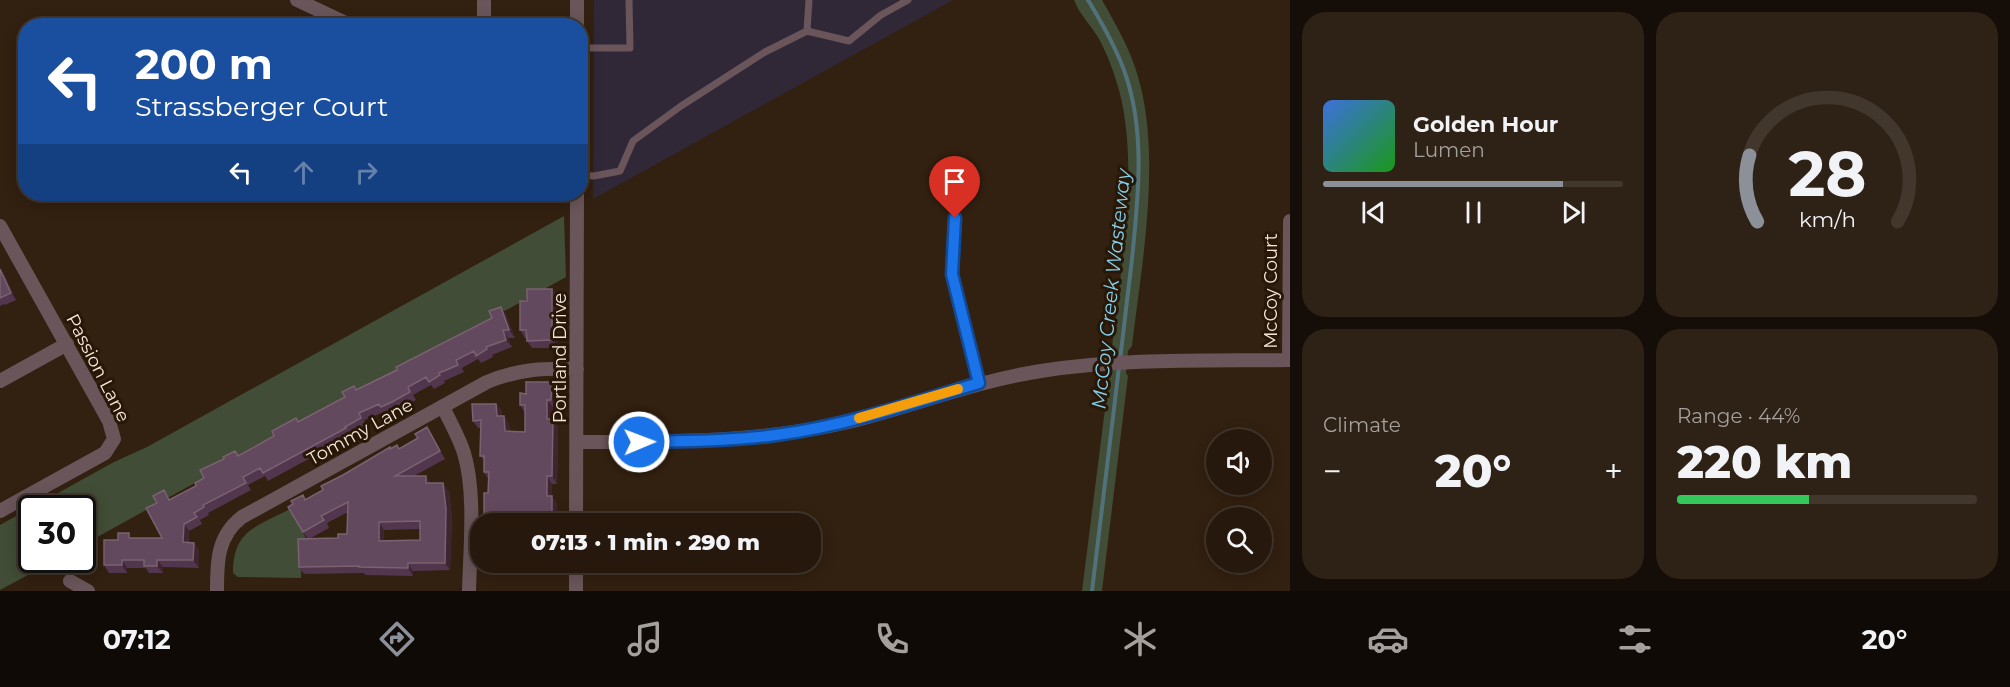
<!DOCTYPE html>
<meta charset="utf-8">
<style>
:root{--surface:#26180c;--page:#2e2115;--text:#f1f3f6;--muted:#a4a09d;--line:#42372d;--accent:#8c9099}
body{margin:0;font-family:Montserrat,sans-serif;background:var(--page);color:var(--text);height:100vh;display:flex;flex-direction:column;font-size:22px;white-space:nowrap}
*{box-sizing:border-box;margin:0}
p{font-size:20px;color:var(--muted)}
.icon{flex:none;width:33px;height:33px;fill:none;stroke:currentColor;stroke-width:2;stroke-linecap:round;stroke-linejoin:round}
.map{position:relative;flex:1;overflow:hidden}
.sheet{display:flex;flex-direction:column;gap:12px;padding:12px;background:#150d07;width:720px}
.sheet>*{flex:none}
.top-card{position:absolute;left:18px;top:18px;width:570px;height:183px;border-radius:24px;box-shadow:0 3px 15px #0003,0 0 0 2px var(--line);background:#1a4fa0;color:#fff;overflow:hidden}
.controls{position:absolute;left:1206px;top:429px;display:grid;gap:12px}
.controls a{display:grid;place-items:center;width:66px;height:66px;border-radius:50%;background:var(--surface);box-shadow:0 3px 15px #0003,0 0 0 2px var(--line);font-size:30px}
.speed{position:absolute;left:18px;top:495px;display:flex;gap:12px;font-size:30px;font-weight:700;text-align:center}
.speed>*{display:grid;place-content:center;width:78px;height:78px;border-radius:50%;background:var(--surface);box-shadow:0 3px 15px #0003,0 0 0 2px var(--line);line-height:1}
.speed .limit{border:3px solid #111;border-radius:9px;background:#fff;color:#111}
.pin{position:absolute;display:grid;place-items:center;width:51px;height:51px;color:#fff;margin:-62px -26px;border-radius:50% 50% 50% 0;rotate:-45deg;box-shadow:0 0 6px #0007}
.pin .icon{rotate:45deg}
.me{position:absolute;width:66px;margin:-33px;rotate:89deg;stroke-linejoin:round;filter:drop-shadow(0 0 4px #0008)}
.turn{display:flex;align-items:center;gap:21px;height:126px;padding:0 18px;font-size:27px}
.turn .icon{width:78px;height:78px;stroke-width:2.5}
.turn b{display:block;font-size:42px;line-height:51px}
.lanes{display:flex;align-items:center;height:57px;padding:0 18px;background:#0003;justify-content:center;gap:30px;direction:ltr}
.lanes .off{opacity:.35}
.big{font-size:45px;font-weight:800;line-height:1.1}
.sheet .tile{flex:1;display:flex;flex-direction:column;justify-content:center;gap:9px;min-width:0;padding:0 21px;border-radius:24px;background:var(--page)}
.sheet .dial{align-items:center;gap:0}
.dial svg{height:156px;overflow:visible;fill:none;stroke:var(--line);stroke-width:7;stroke-linecap:round;text-anchor:middle}
.dial text{fill:var(--text);stroke:none}
.song{display:flex;align-items:center;gap:18px}
.cover{width:72px;height:72px;border-radius:9px;background:linear-gradient(135deg,hsl(220 70% 55%),hsl(120 70% 35%))}
.played{height:6px;border-radius:3px;background:linear-gradient(90deg,var(--accent) 80%,var(--line) 80%)}
.keys{display:flex;justify-content:space-around;direction:ltr}
.heat{display:flex;justify-content:space-between;align-items:center;font-size:33px;direction:ltr}
.charge{height:9px;border-radius:4px;background:linear-gradient(90deg,#34c759 44%,var(--line) 0)}
.sheet .tiles{flex:1;display:grid;gap:12px;grid-template-columns:repeat(2,1fr)}
.trip{position:absolute;left:470px;top:513px;width:351px;height:60px;border-radius:24px;background:var(--surface);box-shadow:0 3px 15px #0003,0 0 0 2px var(--line);font-weight:800;line-height:60px;text-align:center}
.tabs{display:flex;height:96px;justify-content:space-around;align-items:center;background:#0f0a05;color:var(--muted)}
.tabs .icon{width:42px;height:42px}
.tabs .selected{color:var(--accent)}
.tabs b{font-size:27px;color:var(--text)}
main{display:flex;flex:1;min-height:0}
.map>svg:first-child{display:block}
.industrial{fill:#312837}
.green{fill:#414d36}
.lines{fill:none;stroke-linecap:round;stroke-linejoin:round}
.stream{stroke:#52727b;stroke-width:4}
.lane{stroke:#69555a;stroke-width:7}
.street{stroke:#69555a;stroke-width:14}
.wall{fill:#52364e;fill-rule:evenodd}
.shaded-wall{fill:#3e252f}
.building{fill:#63495d;stroke:#7a6271;stroke-width:1.5;fill-rule:evenodd}
.route-casing{stroke:#114b97;stroke-width:15}
.route{stroke:#1a73e8;stroke-width:10}
.slow{stroke:#f59e0b;stroke-width:10}
.labels{text-anchor:middle;stroke-width:6;stroke-linejoin:round;paint-order:stroke}
.street-label{font-size:18px;fill:#f2e6db;stroke:#281706}
.water-label{font-size:20px;font-style:italic;fill:#80d0ee;stroke:#281706}
</style>
<main>
<div class="map">
<svg width="1290" height="591" viewBox="0 0 1290 591">
<rect width="100%" height="100%" fill="#322010"/>
<!-- industrial -->
<path class="industrial" d="M594,0h359l-360,199z"/>
<!-- green -->
<path class="green" d="M1074,0h28c13,23 26,45 34,70 27,83 6,191 -4,276l-4,5 -2,22 2,3 -26,215h-20l27,-214 2,-3 4,-22 -3,-5c9,-83 30,-191 3,-270 -4,-13 -10,-27 -16,-38 -8,-14 -20,-25 -25,-39z
M564,216l2,61 -483,268 -1,-37h-50v52h24l-56,30v-65l114,-63 33,-15z
M290,509l18,33 -6,4 -1,32 -63,-1 -5,-4c0,-43 23,-46 57,-64z"/>
<g class="lines">
<!-- stream -->
<path class="stream" d="M1088,0c14,23 28,47 37,73 21,60 13,125 7,186 -4,34 -8,67 -12,101
M1092,591l27,-224"/>
<!-- lane -->
<path class="lane" d="M807,31l42,10 32,-26 27,-15
M580,48h50l-1,-48
M580,175l14,1 26,-5 13,-30 48,-35 84,-54 42,-21 2,-31"/>
<!-- street -->
<path class="street" d="M297,0l55,26
M484,0v26
M577,26v-26
M955,218l-3,56 27,109
M0,226l109,195 5,18 -9,14 -105,58
M1289,360l1,-139
M0,381l67,-37
M443,407c7,15 16,30 21,46 12,40 6,96 5,138
M577,442c91,0 182,1 271,-20 65,-16 127,-41 193,-51 82,-13 166,-10 249,-11
M576,524l1,-330
M70,581l18,10
M217,591c0,-29 0,-55 25,-74l245,-135c32,-13 56,-14 90,-13
M576,591v-29"/>
</g>
<!-- wall -->
<path class="wall" d="M0,269l5,7 11,24 -11,5 -1,-1 -4,2z
M552,289l6,8 -1,51h-25l-5,-7v-3h-2l-5,-8 7,-29z
M501,307l5,8 9,23h-7l4,9 -20,8 1,2 -12,6 -3,-4 -16,9 2,4 -20,9 1,2 -11,6 -3,-4 -18,10 3,5 -19,10 -11,5 -2,-3 -20,8 3,5 -17,9 1,2 -83,45 -3,-5 -17,9 3,5 -43,23 1,2 -9,5 2,4 -13,7v12h5l5,7v18l-36,-1v6h-14l-3,-5h-19v5h-18l-5,-8 14,-25 14,-2h30l8,-38 26,-14 28,-27 14,-4 60,-33 47,-25 9,-11 2,3 41,-19 95,-52z
M557,390v17h-4l-1,12 6,8 -1,57h-5v13l5,7v20l-69,-31v-14l-4,-7v-12l-4,-4 1,-28h-3l-5,-7 23,-17 6,7v5h2l5,8 1,7 15,1v-19l-5,-8 6,-11z
M427,427l5,8 13,24 -31,17 35,15 3,26 -2,53 -37,1v5l-48,-1 -1,-2 -60,1 -5,-7 9,-28 -5,-7 3,-32 17,-10 20,-15 48,-26 9,-1 18,-10zM348,512l-1,22 -9,4 -29,1 20,-11 -2,-5zM420,529v11l-36,1v-11z
M556,562v13l-26,-1 -2,-3 -39,-1 -5,-7z"/>
<!-- shaded-wall -->
<path class="shaded-wall" d="M0,269l5,7 11,24 -5,-7z
M552,289l6,8 -1,51 -5,-8z
M501,307l5,8 9,23 -6,-8z
M503,330l5,8 4,9 -6,-7z
M552,382l5,8v17l-6,-7z
M547,400l6,7 -1,20 -5,-8z
M496,404l6,7v13l-5,-8z
M504,416l5,8 1,15 -5,-8z
M553,419l5,8 -1,57 -5,-8z
M427,427l5,8 13,24 -5,-8z
M426,476l5,7h-5z
M547,476l5,8v13l5,7v20h-5l-5,-28z
M443,483l6,8 3,26 -2,53 -5,-7z
M379,522l5,8v19l-5,-8z
M184,524l5,7 -1,19 -5,-8z
M194,543l5,7v18l-6,-8z
M122,560l5,8v5l-5,-8z
M157,560l6,7v6l-6,-7z
M551,562h5v13l-6,-8z
M408,563l5,8v5l-5,-8z"/>
<!-- building -->
<path class="building" d="M0,269l11,24 -11,5z
M527,289h25v51l-25,1 -1,-11h-6v-29h7z
M501,307l8,23h-6l3,10 -20,7 1,2 -11,7 -2,-5 -18,9 2,5 -19,8 1,2 -11,7 -3,-5 -18,10 2,5 -18,10 -11,5 -2,-3 -20,9 2,5 -16,9 1,1 -83,45 -3,-5 -17,9 3,6 -43,22 1,2 -10,6 3,4 -13,7 -1,18 11,1 -1,17h-36v6h-13v-6h-22v5h-18v-25h14v-7h11v5h33l-16,-30 11,-5 -4,-7 11,-6 5,10 27,-14 -1,-3 9,-5 -4,-8 24,-11 -1,-2 12,-6 3,5 36,-20 -2,-5 24,-13 2,4 47,-25 -3,-5 12,-6 2,4 41,-20 -1,-3 96,-49 -3,-7z
M526,382h26l-1,18h-4v19h6l-1,57h-5v20h5v28h-68v-31h4l1,-21h-5v-16h-4l1,-36 -8,1 -1,-17h24l1,12h7l1,15 20,1v-27h-5v-12l6,1z
M427,427l13,24 -45,25h31v7h17l3,26 -1,54h-37v5l-49,-1v-1l-60,1 -1,-28 40,-1v-4h9l1,-32 -27,14 3,4 -21,12 -15,-25 5,-3 -2,-3 12,-6 2,5 18,-10 -2,-4 22,-11 47,-28v2l7,-4 2,4 19,-11 -3,-4zM420,521v19l-41,1v-19z
M551,562l-1,5h-25v-3l-41,-1z"/>
<g class="lines">
<defs>
<path id="route" d="M639,442c46,-1 92,-1 137,-7 69,-9 137,-32 203,-52l-27,-109 3,-56"/>
</defs>
<!-- route casing -->
<use href="#route" class="route-casing"/>
<!-- route -->
<use href="#route" class="route"/>
<!-- slow -->
<path class="slow" d="M859,418l99,-29"/>
</g>
<g class="labels">
<!-- street labels -->
<g class="street-label">
<text transform="translate(1271 291) rotate(-90)" y="6">McCoy Court</text>
<text transform="translate(560 358) rotate(-90)" y="6">Portland Drive</text>
<text transform="translate(98 368) rotate(63)" y="6">Passion Lane</text>
<text transform="translate(360 432) rotate(-29)" y="6">Tommy Lane</text>
</g>
<!-- water labels -->
<g class="water-label">
<text transform="translate(1111 289) rotate(-84)" y="7">McCoy Creek Wasteway</text>
</g>
</g>
</svg>
<div class="controls">
<a><svg class="icon" aria-label="sound" viewBox="0 0 24 24"><path d="M4 9h4l5-4v14l-5-4H4zM17 9q2 3 0 6"/></svg></a>
<a><svg class="icon" aria-label="search" viewBox="0 0 24 24"><circle cx="10" cy="10" r="6"/><path d="M15 15l6 6"/></svg></a>
</div>
<div class="speed"><div class="limit">30</div></div>
<div class="pin" style="left:955px;top:218px;background:#d93025"><svg class="icon" aria-label="arrive" viewBox="0 0 24 24"><path d="M6 21V4h12l-3 4 3 4H6"/></svg></div>
<svg class="me" style="left:639px;top:442px" viewBox="-20 -20 40 40"><circle r="17" fill="#1a73e8" stroke="#fff" stroke-width="3"/><path d="M0-11L8 9 0 5-8 9z" fill="#fff"/></svg>
<div class="trip">07:13 · 1 min · 290 m</div>
<div class="top-card">
<div class="turn"><svg class="icon" aria-label="left" viewBox="0 0 24 24"><path d="M17 20v-9H6M10 6l-5 5 5 5"/></svg><div><b>200 m</b>Strassberger Court</div></div>
<div class="lanes"><svg class="icon" aria-label="left" viewBox="0 0 24 24"><path d="M17 20v-9H6M10 6l-5 5 5 5"/></svg><svg class="icon off" aria-label="ahead" viewBox="0 0 24 24"><path d="M12 20V5M6 11l6-6 6 6"/></svg><svg class="icon off" aria-label="right" viewBox="0 0 24 24"><path d="M7 20v-9h11M14 6l5 5-5 5"/></svg></div>
</div>
</div>
<section class="sheet">
<div class="tiles">
<div class="tile">
<div class="song"><i class="cover"></i><div><b>Golden Hour</b><p>Lumen</p></div></div>
<div class="played"></div>
<div class="keys"><svg class="icon" aria-label="previous" viewBox="0 0 24 24"><path d="M18 5L8 12l10 7zM5 5v14"/></svg><svg class="icon" aria-label="pause" viewBox="0 0 24 24"><path d="M8 5v14M16 5v14"/></svg><svg class="icon" aria-label="next" viewBox="0 0 24 24"><path d="M6 5l10 7-10 7zM19 5v14"/></svg></div>
</div>
<div class="tile dial"><svg viewBox="0 0 100 80">
<path d="M14 69A42 42 0 1 1 86 69"/>
<path d="M14 69A42 42 0 0 1 10 35" stroke="#8c9099"/>
<text x="50" y="56" font-size="32" font-weight="700">28</text>
<text x="50" y="72" font-size="11">km/h</text>
</svg></div>
<div class="tile"><p>Climate</p>
<div class="heat"><a>−</a><b class="big">20°</b><a>+</a></div>
</div>
<div class="tile"><p>Range · 44%</p><b class="big">220 km</b><div class="charge"></div></div>
</div>
</section>
</main>
<nav class="tabs">
<b>07:12</b>
<svg class="icon selected" aria-label="directions" viewBox="0 0 24 24"><path d="M12 3l9 9-9 9-9-9zM9 14v-3h6M13 9l2 2-2 2"/></svg>
<svg class="icon" aria-label="music" viewBox="0 0 24 24"><path d="M9 18V5l10-2v13"/><circle cx="6" cy="18" r="3"/><circle cx="16" cy="16" r="3"/></svg>
<svg class="icon" aria-label="phone" viewBox="0 0 24 24"><path d="M5 4h4l2 5-3 2q2 4 5 5l2-3 5 2v4C11 20 4 13 5 4z"/></svg>
<svg class="icon" aria-label="climate" viewBox="0 0 24 24"><path d="M12 3v18M4 7l16 10M4 17L20 7"/></svg>
<svg class="icon" aria-label="car" viewBox="0 0 24 24"><path d="M5 17H2v-5l4-1 3-4h7l3 4 3 1v5h-3M9 17h6M6 11h13"/><circle cx="7" cy="17" r="2"/><circle cx="17" cy="17" r="2"/></svg>
<svg class="icon" aria-label="filters" viewBox="0 0 24 24"><path d="M4 7h16M4 17h16"/><circle cx="9" cy="7" r="2"/><circle cx="15" cy="17" r="2"/></svg>
<b>20°</b>
</nav>
